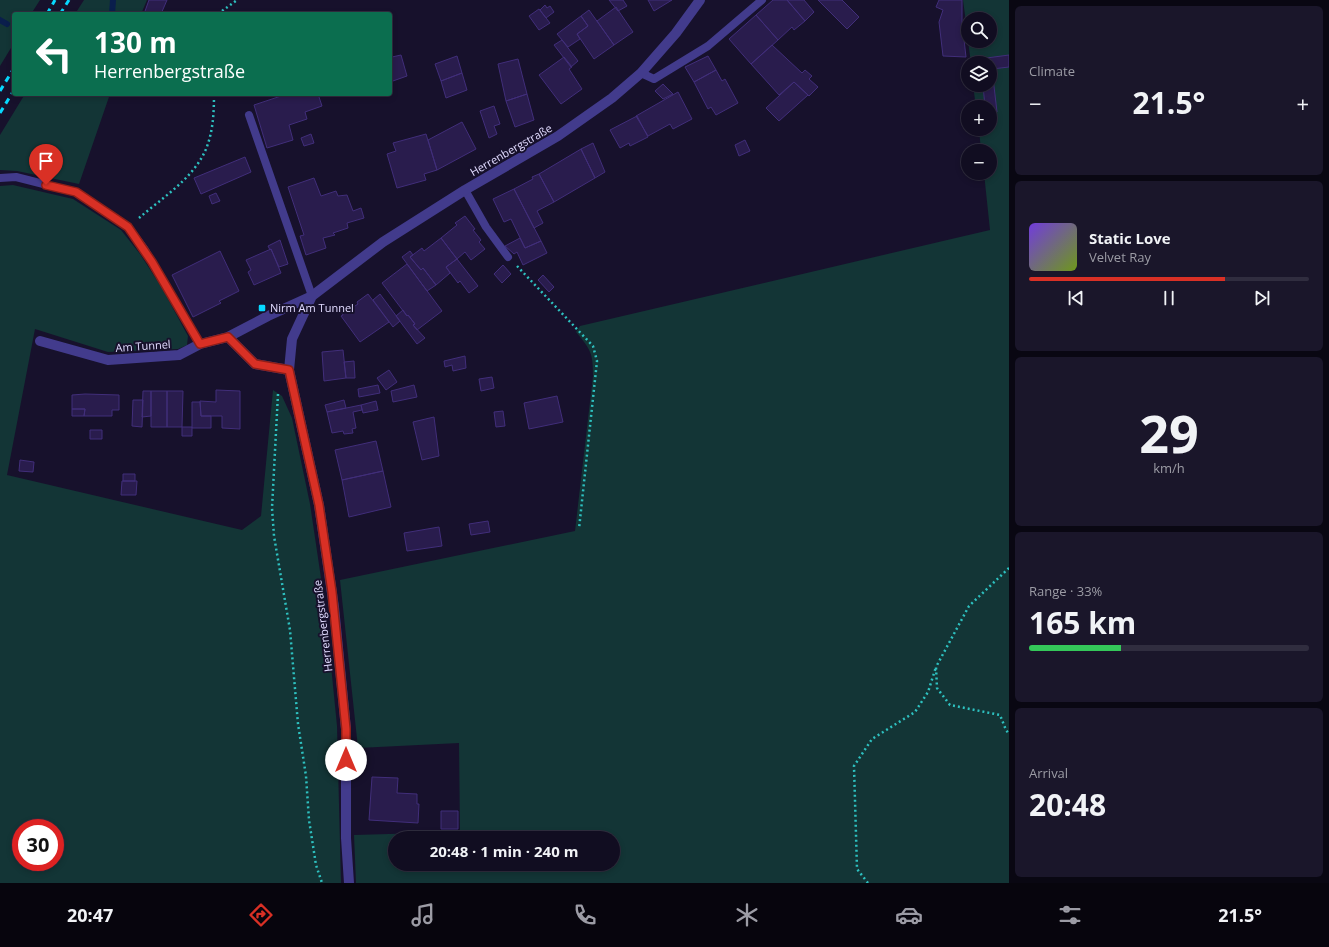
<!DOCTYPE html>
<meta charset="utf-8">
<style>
:root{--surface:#110d21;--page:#1a162a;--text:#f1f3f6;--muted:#9c9ca5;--line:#302d3f;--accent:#d93025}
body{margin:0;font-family:"Open Sans",sans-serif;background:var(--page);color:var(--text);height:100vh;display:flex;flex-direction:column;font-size:15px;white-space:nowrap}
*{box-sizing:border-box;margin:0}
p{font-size:13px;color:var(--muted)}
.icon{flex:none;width:22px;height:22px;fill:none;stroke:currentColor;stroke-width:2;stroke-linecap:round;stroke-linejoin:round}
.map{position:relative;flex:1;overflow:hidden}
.sheet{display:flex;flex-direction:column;gap:6px;padding:6px;background:#090712;width:320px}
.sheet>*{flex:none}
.hud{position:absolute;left:12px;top:12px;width:380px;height:84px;border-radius:4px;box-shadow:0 2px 6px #0003,0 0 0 1px var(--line);background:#0b6e4f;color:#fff;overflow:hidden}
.tools{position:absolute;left:961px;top:12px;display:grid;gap:8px}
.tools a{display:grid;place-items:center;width:36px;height:36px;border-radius:50%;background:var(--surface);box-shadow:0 2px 6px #0003,0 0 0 1px var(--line);font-size:20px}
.speed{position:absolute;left:12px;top:819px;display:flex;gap:8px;font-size:20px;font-weight:700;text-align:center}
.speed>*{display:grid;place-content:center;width:52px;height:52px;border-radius:50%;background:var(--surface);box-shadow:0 2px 6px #0003,0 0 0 1px var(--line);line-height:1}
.speed .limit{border:6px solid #d22;background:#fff;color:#111}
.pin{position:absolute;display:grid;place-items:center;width:34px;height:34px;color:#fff;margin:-41px -17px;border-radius:50% 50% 50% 0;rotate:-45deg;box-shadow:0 0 4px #0007}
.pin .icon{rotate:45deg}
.me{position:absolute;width:44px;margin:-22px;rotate:0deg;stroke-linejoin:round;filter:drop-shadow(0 0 3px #0008)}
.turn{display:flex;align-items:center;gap:14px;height:84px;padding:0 16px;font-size:18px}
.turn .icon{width:52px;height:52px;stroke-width:2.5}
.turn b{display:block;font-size:28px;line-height:34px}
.big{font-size:30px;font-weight:700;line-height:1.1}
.sheet .card{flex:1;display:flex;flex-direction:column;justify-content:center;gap:6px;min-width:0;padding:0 14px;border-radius:6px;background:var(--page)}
.sheet .dial{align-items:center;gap:0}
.dial b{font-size:52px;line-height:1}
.song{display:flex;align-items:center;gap:12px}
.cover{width:48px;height:48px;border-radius:6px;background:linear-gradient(135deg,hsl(260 70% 55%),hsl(80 70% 35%))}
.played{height:4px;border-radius:2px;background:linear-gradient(90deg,var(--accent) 70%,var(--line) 70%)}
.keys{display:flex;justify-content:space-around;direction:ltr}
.heat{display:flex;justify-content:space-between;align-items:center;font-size:22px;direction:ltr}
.charge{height:6px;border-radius:3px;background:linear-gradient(90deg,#34c759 33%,var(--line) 0)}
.trip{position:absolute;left:388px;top:831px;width:232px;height:40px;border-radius:20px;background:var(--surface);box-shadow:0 2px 6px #0003,0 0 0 1px var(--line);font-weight:700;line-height:40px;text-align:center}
.tabs{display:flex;height:64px;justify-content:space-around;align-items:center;background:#07050d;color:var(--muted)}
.tabs .icon{width:28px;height:28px}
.tabs .current{color:var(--accent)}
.tabs b{font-size:18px;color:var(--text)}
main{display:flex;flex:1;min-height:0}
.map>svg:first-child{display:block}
.green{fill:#133536;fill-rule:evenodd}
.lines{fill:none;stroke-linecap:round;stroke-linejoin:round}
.stream{stroke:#0a1e4c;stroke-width:6}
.building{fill:#291c4d;stroke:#412e7a}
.path{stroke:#2ec1c0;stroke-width:2.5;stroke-dasharray:2 3;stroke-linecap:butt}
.service{stroke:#423b8c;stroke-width:8}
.minor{stroke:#423b8c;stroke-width:10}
.rail{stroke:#07d8ff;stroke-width:3;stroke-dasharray:6 5;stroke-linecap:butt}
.route-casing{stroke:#8d1f18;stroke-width:10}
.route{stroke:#d93025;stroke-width:7}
.poi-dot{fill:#07d8ff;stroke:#17112c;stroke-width:1.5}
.labels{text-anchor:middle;stroke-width:4;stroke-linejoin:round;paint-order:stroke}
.street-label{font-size:11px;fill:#e1dbff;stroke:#17112c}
.poi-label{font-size:11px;fill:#e1dbff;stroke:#17112c;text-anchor:start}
</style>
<main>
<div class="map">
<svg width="1009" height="883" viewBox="0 0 1009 883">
<rect width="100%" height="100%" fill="#17112c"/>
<!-- green -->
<path class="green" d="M0,0h40l-9,14h-17v29l-14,23z
M84,0h63l-6,14h-66z
M963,0h46v883h-653l-2,-48 106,-3 -1,-89 -101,5 -18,-168 235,-49 18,-155c0,-23 -2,-26 -17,-44l4,-6 410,-96 -6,-57h6v-22h-9l-2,-22h11v-22h-14l-3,-22h17v-22h-19l-3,-22h22v-22h-22v19zM395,838h218v26h-218z
M25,94h85l-31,90 -62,-13 -17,-1v-35z
M13,185l60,14 48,31 19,24 22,34 26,48 -1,9 -9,4 -70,3 -73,-23 -28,146 235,55 19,-14 12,-126 9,6 10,22 18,86 15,101 12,121 4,157h-341v-697zM21,828h34v34h-34z"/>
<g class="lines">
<!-- stream -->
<path class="stream" d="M112,14l1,-14
M0,20l7,4"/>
</g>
<!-- building -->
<path class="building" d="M149,0h18l-6,14h-19h2z
M609,0h14l4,6 -9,5z
M648,0h24l-18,11z
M773,0h14l18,21 -11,9 -2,-3 -14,13 -22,-25z
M787,0h17l10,12 -9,9z
M818,0h24l17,17 -12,12z
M939,0h23v22l4,35 -23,-1 -4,-34 4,-12 -7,-3z
M545,5l2,3 3,-2 4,6 -8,6 -6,-8z
M616,7l17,25 -19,13 -17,-24z
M539,9l11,14 -11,7 -10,-14z
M589,10l25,35 -20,14 -17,-25 11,-8 -7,-10z
M756,15l22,25 -27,24 -22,-25z
M581,16l7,10 -11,8 3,5 -12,8 -11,-13z
M562,40l16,21 -7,6 -17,-22z
M772,45l30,28 3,-3 7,6 -3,3 9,8 -9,9 -15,-14 -15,13 -28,-31z
M390,48l2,9 9,-2 6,21 -17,6z
M1009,55v12l-17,2 5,43 -7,1v-6h-5l-2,-22h7v-22h-10l-1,-4z
M457,56l5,17 -21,8 -6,-17z
M708,56l8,14 -22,12 -9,-15z
M564,57l8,10 -3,2 13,20 -21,15 -22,-29z
M518,59l9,35 -21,7 -8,-37z
M716,70l6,11 3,-2 13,24 -22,12 -5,-8 -3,2 -14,-27z
M462,73l5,17 -21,8 -5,-17z
M794,82l14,13 -29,26 -13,-13z
M663,84l10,10 -10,5 -8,-8z
M678,92l14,27 -19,10 -3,-5 -22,12 -12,-20z
M287,94h31l4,12 -17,6 2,7 -18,6 4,15 -26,8 -13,-43z
M527,94l7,26 -19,7 -9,-26z
M494,106l6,18 -6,2 3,8 -8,4 -9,-27z
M637,116l11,21 -18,9 -1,-3 -9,5 -10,-18z
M462,122l14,27 -39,21 -9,-30z
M311,134l3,9 -10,3 -3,-8z
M426,134l11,36 -13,4 2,6 -29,8 -10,-34 9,-3 -3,-8z
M745,140l5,11 -11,5 -4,-11z
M593,143l12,29 -10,6 -14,-29z
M581,149l14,29 -41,24 -15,-28z
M245,157l6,15 -50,22 -7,-16z
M539,174l15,28 -17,9 6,12 -9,5 -20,-39 19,-10 -1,-2z
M314,178l7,18 15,-5 2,5 9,-1 6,16 8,-3 3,10 -17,5 1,5 -15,5 2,2 -12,3 3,10 -20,7 -6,-19 4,-1 -16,-48z
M514,189l27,52 -16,7 -14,-29 -7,3 -11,-23z
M216,193l4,8 -8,3 -3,-8z
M465,216l10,13 -2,1 8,10 -2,2 6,7 -14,11 -6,-8 -8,7 -16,-21 16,-13 -2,-2z
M441,238l16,21 -11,8 4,6 -14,12 -13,-17 -2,2 -11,-13 12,-9 2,3z
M520,238l5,10 16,-7 6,12 -24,12 -6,-13 -3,2 -9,-8z
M280,240l8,24 -9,3 -8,-18 -1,1 -2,-4z
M271,249l10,24 -27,12 -6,-13 3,-2 -5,-10z
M220,251l19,40 -20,10 2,2 -28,14 -21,-42z
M410,251l3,4 -3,2 11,13 2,-2 13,17 -9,6 -25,-34z
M457,259l21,27 -9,7 -9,-12 -2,2 -12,-16z
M407,264l35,47 -25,19 -4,-5 2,-1 -7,-9 -1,1 -25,-33z
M503,265l8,9 -9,9 -8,-9z
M543,275l11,12 -5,5 -11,-12z
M368,294l21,28 -29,20 -19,-26 2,-1 -1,-2 9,-7 1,2 6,-4 -1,-2z
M380,294l20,27 -7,6 -20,-27z
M403,310l4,6 1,-1 7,9 -2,1 12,13 -8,6 -21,-28z
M343,350l3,28 -22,3 -2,-29z
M465,356l1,12 -13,3 -1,-6 -7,2 -1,-6z
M354,361l1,17h-9l-2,-16z
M389,370l8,12 -11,8 -9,-12z
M492,377l2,11 -13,3 -2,-12z
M378,385l2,8 -21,4 -1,-8z
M414,385l3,12 -24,5 -2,-11z
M216,390l24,1v38l-18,-1v-12h-21l-1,-15 16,1z
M143,391h8v25l-9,1z
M151,391h16v36h-16z
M167,391h16l-1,36h-15z
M85,394l34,1v15h-7v6h-28l1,-7h-13v-14z
M557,396l6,26 -34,7 -5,-26z
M133,400h10l-1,27 -10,-1z
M344,400l2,8 -19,4 -2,-7z
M376,401l2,9 -15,3 -2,-8z
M192,402h8l1,14h10v12h-19z
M361,405l1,5 -9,2 3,16 -4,1 1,4 -9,1 -1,-3 -11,2 -5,-21z
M72,409h13l-1,7h-12z
M503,411l2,15 -9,1 -2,-15z
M434,417l5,39 -17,4 -9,-38z
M182,427h10v9h-10z
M90,430h12v9h-12z
M376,441l7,30 -41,9 -7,-30z
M20,460l14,2 -1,10 -14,-1z
M383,471l8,36 -42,10 -7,-37z
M123,474h12v7h-12z
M122,481h15l-1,14h-15z
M488,521l2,11 -19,3 -2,-11z
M439,527l3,19 -35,5 -3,-18z
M372,777l26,1 -1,15 20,1v10h2l-1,19 -49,-3z
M441,811h17v18h-17z"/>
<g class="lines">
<!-- path -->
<path class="path" d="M218,14l19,-14
M139,218c23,-20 55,-40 67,-69 7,-17 8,-36 8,-55
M517,266l76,80 4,15 -18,168
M278,394l-6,114 2,28 16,94 8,94 8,52 3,44 7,45 6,18
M1009,568l-40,38 -33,61 1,21 13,17 50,10 6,15 3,4
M868,883l-11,-14 -3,-103 18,-27 43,-27 13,-20 8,-25"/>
<!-- service -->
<path class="service" d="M641,73l13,6 54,-33 54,-46
M249,115l63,181
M0,178l16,-1 59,15 53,35 17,23 55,94
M465,190l21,37 22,30"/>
<!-- minor -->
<path class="minor" d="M312,296l-20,43 -3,31 30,135 15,102 12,122v109l3,45
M40,341l68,19 71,-5 21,-11 28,-7
M289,370l-34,-6 -27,-27 40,-21 44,-20 71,-54 82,-52 93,-54 54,-38 29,-25 35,-40 24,-33"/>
<!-- rail -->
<path class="rail" d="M47,14l8,-14
M60,14l9,-14
M0,91l14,-23
M0,113l14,-23"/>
</g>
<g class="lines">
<defs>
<path id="route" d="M46,185l30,7 52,35 24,35 48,82 28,-7 27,27 34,6 30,135 13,87 14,137v31"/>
</defs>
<!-- route casing -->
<use href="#route" class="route-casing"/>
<!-- route -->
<use href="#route" class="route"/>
</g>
<!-- markers -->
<rect class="poi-dot" x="258" y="304" width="8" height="8" rx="2"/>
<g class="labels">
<!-- street labels -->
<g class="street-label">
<text transform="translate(511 150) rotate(-30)" y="4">Herrenbergstraße</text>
<text transform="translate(143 346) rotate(-4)" y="4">Am Tunnel</text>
<text transform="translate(323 626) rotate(-97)" y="4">Herrenbergstraße</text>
</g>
<!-- poi labels -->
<g class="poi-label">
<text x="270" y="312">Nirm Am Tunnel</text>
</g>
</g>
</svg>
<div class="tools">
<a><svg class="icon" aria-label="search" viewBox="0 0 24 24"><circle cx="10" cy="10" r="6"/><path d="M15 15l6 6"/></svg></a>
<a><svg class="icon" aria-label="layers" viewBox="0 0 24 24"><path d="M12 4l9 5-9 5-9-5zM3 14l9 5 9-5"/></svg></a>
<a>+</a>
<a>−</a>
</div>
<div class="speed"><div class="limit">30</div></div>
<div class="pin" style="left:46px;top:185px;background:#d93025"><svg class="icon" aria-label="arrive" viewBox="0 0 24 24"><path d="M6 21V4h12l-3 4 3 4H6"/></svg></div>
<svg class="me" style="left:346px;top:760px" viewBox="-20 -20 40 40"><circle r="19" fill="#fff"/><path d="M0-13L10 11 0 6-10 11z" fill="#d93025"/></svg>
<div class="trip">20:48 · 1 min · 240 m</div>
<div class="hud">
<div class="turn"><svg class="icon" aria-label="left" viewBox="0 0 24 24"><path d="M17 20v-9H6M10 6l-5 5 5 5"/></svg><div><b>130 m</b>Herrenbergstraße</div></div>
</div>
</div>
<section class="sheet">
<div class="card"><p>Climate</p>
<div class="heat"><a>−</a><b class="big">21.5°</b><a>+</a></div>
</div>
<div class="card">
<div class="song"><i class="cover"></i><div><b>Static Love</b><p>Velvet Ray</p></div></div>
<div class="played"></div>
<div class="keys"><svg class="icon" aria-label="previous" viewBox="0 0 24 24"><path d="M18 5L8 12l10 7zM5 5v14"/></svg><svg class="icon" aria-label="pause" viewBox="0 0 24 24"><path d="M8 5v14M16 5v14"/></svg><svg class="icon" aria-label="next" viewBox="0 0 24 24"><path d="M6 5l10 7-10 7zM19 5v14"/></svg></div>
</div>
<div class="card dial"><b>29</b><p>km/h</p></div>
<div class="card"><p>Range · 33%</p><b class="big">165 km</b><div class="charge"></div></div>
<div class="card"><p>Arrival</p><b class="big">20:48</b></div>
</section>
</main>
<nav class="tabs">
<b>20:47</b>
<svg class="icon current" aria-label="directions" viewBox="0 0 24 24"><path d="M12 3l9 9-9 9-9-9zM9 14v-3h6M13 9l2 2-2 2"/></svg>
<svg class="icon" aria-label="music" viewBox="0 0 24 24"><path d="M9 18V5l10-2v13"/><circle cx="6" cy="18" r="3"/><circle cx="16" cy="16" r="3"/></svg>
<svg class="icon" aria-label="phone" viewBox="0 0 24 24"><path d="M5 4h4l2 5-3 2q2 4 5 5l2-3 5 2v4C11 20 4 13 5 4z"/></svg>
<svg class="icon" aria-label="climate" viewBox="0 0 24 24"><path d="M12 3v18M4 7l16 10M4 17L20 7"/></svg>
<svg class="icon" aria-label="car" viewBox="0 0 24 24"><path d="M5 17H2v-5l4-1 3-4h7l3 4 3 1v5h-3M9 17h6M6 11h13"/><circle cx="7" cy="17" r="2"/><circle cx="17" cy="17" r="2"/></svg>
<svg class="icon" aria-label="filters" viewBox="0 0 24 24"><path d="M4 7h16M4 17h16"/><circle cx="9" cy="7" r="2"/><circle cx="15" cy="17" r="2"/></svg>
<b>21.5°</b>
</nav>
